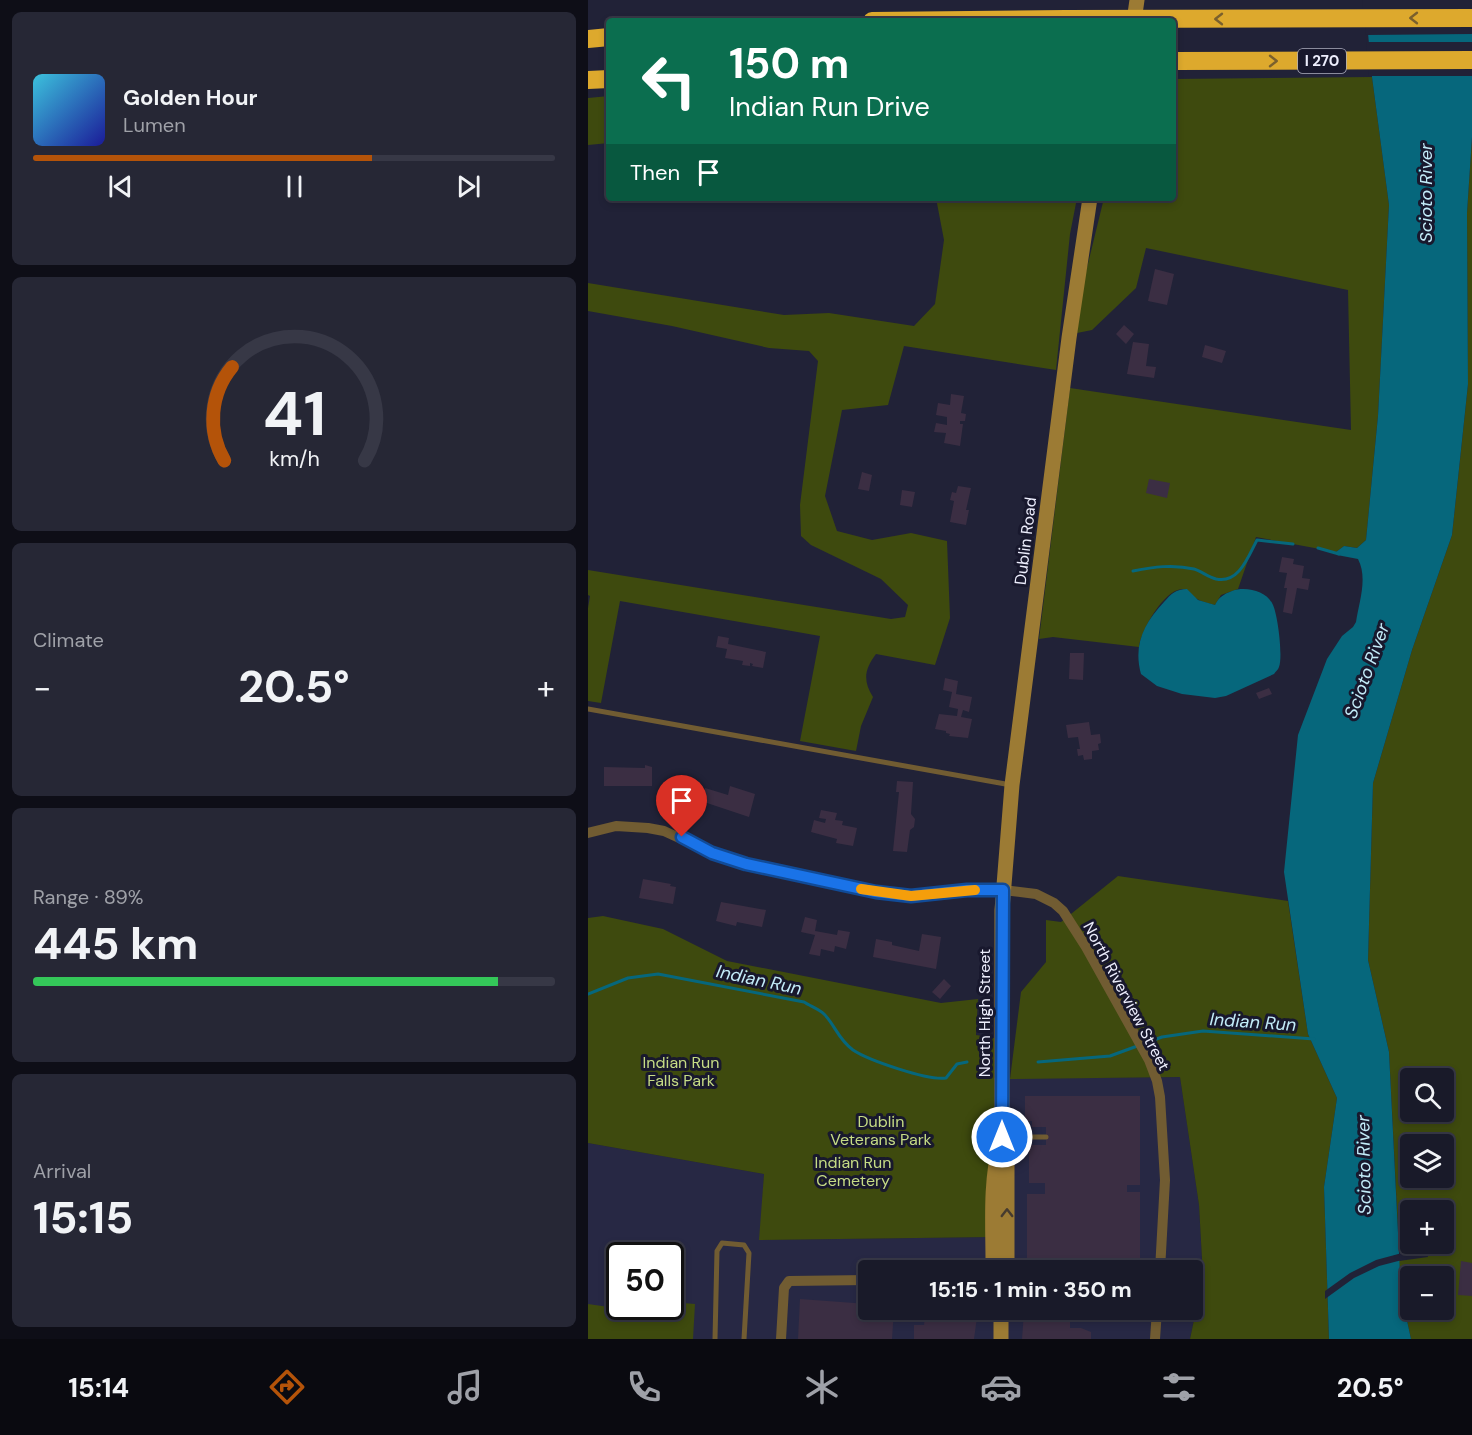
<!DOCTYPE html>
<meta charset="utf-8">
<style>
:root{--surface:#191a29;--page:#262735;--text:#f1f3f6;--muted:#9fa1a8;--line:#373846;--accent:#b45309}
body{margin:0;font-family:"DM Sans",sans-serif;background:var(--page);color:var(--text);height:100vh;display:flex;flex-direction:column;font-size:22px;white-space:nowrap}
*{box-sizing:border-box;margin:0}
p{font-size:20px;color:var(--muted)}
.icon{flex:none;width:33px;height:33px;fill:none;stroke:currentColor;stroke-width:2;stroke-linecap:round;stroke-linejoin:round}
.map{position:relative;flex:1;overflow:hidden}
.details{display:flex;flex-direction:column;gap:12px;padding:12px;background:#0e0e17;width:588px}
.details>*{flex:none}
.banner{position:absolute;left:18px;top:18px;width:570px;height:183px;border-radius:6px;box-shadow:0 3px 9px #0003,0 0 0 2px var(--line);background:#0b6e4f;color:#fff;overflow:hidden}
.controls{position:absolute;left:812px;top:1068px;display:grid;gap:12px}
.controls a{display:grid;place-items:center;width:54px;height:54px;border-radius:6px;background:var(--surface);box-shadow:0 3px 9px #0003,0 0 0 2px var(--line);font-size:30px}
.speed{position:absolute;left:18px;top:1242px;display:flex;gap:12px;font-size:30px;font-weight:700;text-align:center}
.speed>*{display:grid;place-content:center;width:78px;height:78px;border-radius:50%;background:var(--surface);box-shadow:0 3px 9px #0003,0 0 0 2px var(--line);line-height:1}
.speed .limit{border:3px solid #111;border-radius:9px;background:#fff;color:#111}
.pin{position:absolute;display:grid;place-items:center;width:51px;height:51px;color:#fff;margin:-62px -26px;border-radius:50% 50% 50% 0;rotate:-45deg;box-shadow:0 0 6px #0007}
.pin .icon{rotate:45deg}
.me{position:absolute;width:66px;margin:-33px;rotate:0deg;stroke-linejoin:round;filter:drop-shadow(0 0 4px #0008)}
.turn{display:flex;align-items:center;gap:21px;height:126px;padding:0 24px;font-size:27px}
.turn .icon{width:78px;height:78px;stroke-width:2.5}
.turn b{display:block;font-size:42px;line-height:51px}
.then{display:flex;align-items:center;height:57px;padding:0 24px;background:#0003;gap:12px;font-size:22px}
.big{font-size:45px;font-weight:700;line-height:1.1}
.details .tile{flex:1;display:flex;flex-direction:column;justify-content:center;gap:9px;min-width:0;padding:0 21px;border-radius:9px;background:var(--page)}
.details .dial{align-items:center;gap:0}
.dial svg{height:156px;overflow:visible;fill:none;stroke:var(--line);stroke-width:7;stroke-linecap:round;text-anchor:middle}
.dial text{fill:var(--text);stroke:none}
.song{display:flex;align-items:center;gap:18px}
.cover{width:72px;height:72px;border-radius:9px;background:linear-gradient(135deg,hsl(190 70% 55%),hsl(240 70% 35%))}
.played{height:6px;border-radius:3px;background:linear-gradient(90deg,var(--accent) 65%,var(--line) 65%)}
.keys{display:flex;justify-content:space-around;direction:ltr}
.heat{display:flex;justify-content:space-between;align-items:center;font-size:33px;direction:ltr}
.charge{height:9px;border-radius:4px;background:linear-gradient(90deg,#34c759 89%,var(--line) 0)}
.trip{position:absolute;left:270px;top:1260px;width:345px;height:60px;border-radius:6px;background:var(--surface);box-shadow:0 3px 9px #0003,0 0 0 2px var(--line);font-weight:700;line-height:60px;text-align:center}
.tab-bar{display:flex;height:96px;justify-content:space-around;align-items:center;background:#0a0a10;color:var(--muted)}
.tab-bar .icon{width:42px;height:42px}
.tab-bar .on{color:var(--accent)}
.tab-bar b{font-size:27px;color:var(--text)}
main{display:flex;flex:1;min-height:0}
.map>svg:first-child{display:block}
.built{fill:#272844;fill-rule:evenodd}
.green{fill:#3e4a0e;fill-rule:evenodd}
.water{fill:#06677c}
.pier{fill:#212237}
.lines{fill:none;stroke-linecap:round;stroke-linejoin:round}
.stream{stroke:#06677c;stroke-width:3}
.building{fill:#3b2e43}
.service{stroke:#715c32;stroke-width:5}
.minor{stroke:#715c32;stroke-width:10}
.secondary{stroke:#9c7b34;stroke-width:15}
.motorway{stroke:#dda92d;stroke-width:18}
.motorway-bridge{stroke:#dda92d;stroke-width:18}
.oneway{stroke:#7a602d}
.oneway2{stroke:#463b2f}
.route-casing{stroke:#114b97;stroke-width:15}
.route{stroke:#1a73e8;stroke-width:10}
.slow{stroke:#f59e0b;stroke-width:10}
.labels{text-anchor:middle;stroke-width:6;stroke-linejoin:round;paint-order:stroke}
.shield{fill:#18182d;stroke:#adaebf;stroke-width:1.5}
.shield-label{font-size:15px;font-weight:bold;fill:#edeefd}
.street-label{font-size:16px;fill:#edeefd;stroke:#18182d}
.park-label{font-size:16px;fill:#c6dc85;stroke:#18182d}
.water-label{font-size:18px;font-style:italic;fill:#c3ecf9;stroke:#18182d}
</style>
<main>
<section class="details">
<div class="tile">
<div class="song"><i class="cover"></i><div><b>Golden Hour</b><p>Lumen</p></div></div>
<div class="played"></div>
<div class="keys"><svg class="icon" aria-label="previous" viewBox="0 0 24 24"><path d="M18 5L8 12l10 7zM5 5v14"/></svg><svg class="icon" aria-label="pause" viewBox="0 0 24 24"><path d="M8 5v14M16 5v14"/></svg><svg class="icon" aria-label="next" viewBox="0 0 24 24"><path d="M6 5l10 7-10 7zM19 5v14"/></svg></div>
</div>
<div class="tile dial"><svg viewBox="0 0 100 80">
<path d="M14 69A42 42 0 1 1 86 69"/>
<path d="M14 69A42 42 0 0 1 18 21" stroke="#b45309"/>
<text x="50" y="56" font-size="32" font-weight="700">41</text>
<text x="50" y="72" font-size="11">km/h</text>
</svg></div>
<div class="tile"><p>Climate</p>
<div class="heat"><a>−</a><b class="big">20.5°</b><a>+</a></div>
</div>
<div class="tile"><p>Range · 89%</p><b class="big">445 km</b><div class="charge"></div></div>
<div class="tile"><p>Arrival</p><b class="big">15:15</b></div>
</section>
<div class="map">
<svg width="884" height="1339" viewBox="0 0 884 1339">
<rect width="100%" height="100%" fill="#212237"/>
<!-- built -->
<path class="built" d="M592,1077l19,128 4,72 -13,62h-602v-196l176,31 -4,66 234,-3v-159zM32,1256h50v50h-50zM280,1270h324v40h-324z"/>
<!-- green -->
<path class="green" d="M784,77l17,128 -11,211 -12,124 -9,8 -13,-2 -8,6 -80,-15 -18,52 -17,6 -6,10c-6,-2 -13,-3 -18,-6 -6,-3 -7,-10 -15,-10 -18,1 -41,41 -43,58l-86,-10 -14,2 31,-251 281,42 -3,-140 -202,-42 -10,40 -44,42 -15,3 7,-53 20,-82h69v-119z
M21,96v47l-21,2v-47z
M884,137v1202h-61l-10,-46 -2,-32 29,-4 -2,-12 -27,4 -10,-197 -21,-92 5,-177 39,-133 40,-115 16,-151 -1,-171zM822,1078h33v34h-33zM822,1144h33v34h-33zM822,1210h33v34h-33zM822,1276h33v34h-33z
M348,198h141l-7,36 -14,136 -152,-24 -16,59 -46,5 -17,86 12,35 35,9 39,-7 36,8 3,77 -15,47 -59,-11c-12,16 -13,27 -3,43l-12,29 -5,25 -56,-10 20,-105 -200,-35 -19,102 -13,-2v-93l2,-12 -2,-1v-25l303,49 14,-2 3,-12 -27,-26 -70,-34 -10,-9 -1,-31 18,-144 -9,-10 -40,-3 -97,-22 -84,-15v-28l196,32 45,-2 85,13 21,-22 9,-64z
M530,876l170,25 20,133 29,64 -13,89 5,152h-139l13,-62 -4,-72 -19,-128 -170,2 11,-87 25,-30v-42l15,2z
M15,916l60,13 64,32 214,42 37,-4 -2,36 18,3v199l-235,3 5,-66 -176,-31v-225z
M22,1297l9,1 1,8h50l1,-4 24,2 -2,35h-105v-35l21,3z"/>
<!-- water -->
<path class="water" d="M777,0h107v137l-5,76 1,171 -16,151 -40,115 -39,133 -5,177 21,92 12,241 10,46h-82l-5,-152 13,-89 -29,-64 -24,-162 14,-137 29,-76 15,-23 11,-9 3,-5c3,-20 12,-44 2,-63l-21,-4 -1,-3 8,-6 13,2 9,-8 12,-124 11,-211 -17,-128z
M599,589l11,11 17,5c4,-8 9,-11 17,-14 14,-5 35,0 41,14 5,11 10,52 6,62 -1,3 -3,4 -5,7l-48,22 -11,2 -33,-4 -25,-8 -16,-12c-8,-29 3,-51 23,-72 7,-8 12,-13 23,-13z"/>
<!-- pier -->
<path class="pier" d="M774,0h110v34l-106,1z
M778,42h106v34h-103z
M814,1253v7l-23,6 -25,12 -29,21v-8l25,-18 26,-13z"/>
<g class="lines">
<!-- stream -->
<path class="stream" d="M730,548l21,6
M545,571c20,-4 40,-7 61,-2 7,2 14,8 22,10 23,5 32,-22 41,-39l36,4
M0,994l40,-16 30,-4 146,28c6,4 15,7 20,12 11,11 14,25 29,36 15,10 75,31 93,28l11,-14 10,-2
M450,1062l72,-6 52,-19 41,-6 111,8"/>
</g>
<!-- building -->
<path class="building" d="M567,269l19,5 -7,31 -19,-4z
M536,325l10,9 -8,10 -10,-10z
M545,342l16,2 -3,22 10,1 -2,11 -27,-4z
M617,345l21,6 -4,12 -20,-6z
M363,394l13,2 -3,17 5,1 -1,7h-5v3h3l-3,22 -16,-3 2,-10 -12,-1 2,-9 11,2v-8l-11,-2 2,-12 12,2z
M274,472l10,3 -3,16 -11,-2z
M561,479l21,4 -3,15 -21,-5z
M370,486l13,2 -5,22h3l-3,15 -16,-3 4,-21 -4,-1 2,-8 4,1z
M314,490l13,2 -3,15 -12,-2z
M694,557l12,2 -1,5 11,2 -2,12 8,1 -2,11 -11,-2 -5,26 -9,-2 4,-24h-3l3,-15 -8,-1z
M130,636l11,2 -1,6 38,8 -3,16 -11,-2 1,-2 -3,-1v3l-8,-1 1,-4 -18,-3 2,-9 -11,-2z
M482,653h14l-1,27 -14,-1z
M357,678l13,3 -2,13 16,3 -3,15 -6,-2 -2,7 11,2 -4,19 -19,-2 1,-2 -4,-1v-2l-11,-2 4,-15 18,2 1,-7 -9,-2 3,-15 -9,-2z
M681,688l3,6 -13,5 -3,-6z
M501,722l2,13 9,-1 1,9 -3,1 1,6 -7,1v8l-8,1 -1,-5 -5,1 -1,-7h3l-2,-12 -10,1 -2,-13z
M57,765l7,2v19h-48v-19l41,1z
M88,780l11,3 -3,10 -11,-3z
M309,781l16,1 -2,32 4,5 -1,8 -4,3 -3,22 -14,-1 6,-59h-3z
M142,786l25,8 -6,23 -48,-16 4,-13 23,7z
M233,810l16,3 -2,7 8,1 -1,4 15,3 -4,18 -17,-3 1,-4 -26,-7 3,-12 11,3 1,-4 -7,-1z
M55,879l28,5 -1,2 6,1 -3,17 -34,-6z
M133,902l45,8 -4,17 -25,-5 -1,4 -20,-5z
M217,917l12,3 -2,11 22,4 1,-5 12,2 -4,17 -11,-3 -1,6 -13,-3 -1,7 -11,-2 6,-19 -14,-3z
M334,934l19,3 -5,32 -63,-12 3,-18 16,3v3l27,6z
M356,979l7,7 -11,13 -8,-7z
M437,1096h115v89h-13v7h13v78h-63v-6h-50v-70h18v-11h-16v-38h17v-18h-14v-6h-7z
M873,1261l11,2v33l-14,-1z
M212,1299l68,5v6h26l-2,29h-94z
M338,1310h52l-4,29h-60v-14h10z
M436,1312l39,2 5,3v4h2v7h11l10,4v7h-69z"/>
<g class="lines">
<!-- service -->
<path class="service" d="M0,709l423,76
M416,1137h42
M127,1339l2,-88 5,-8 22,2 5,8 -5,86"/>
<!-- minor -->
<path class="minor" d="M0,833l28,-7 32,2 16,3 48,22 34,12 131,27 34,4 56,-6h36l33,4 18,9 9,8 23,36 63,113 8,21 3,16 5,83 -5,90
M193,1339l3,-51 5,-7 79,-1
M567,1339l2,-29"/>
<!-- secondary -->
<path class="secondary" d="M546,21l3,-21
M408,1270l-3,-9c0,-38 -3,-78 7,-116
M415,1270l4,-8v-108l-5,-17v-227l10,-125 57,-447 21,-140
M413,1310v29"/>
<!-- motorway -->
<path class="motorway" d="M284,21l194,-2
M0,39l21,-2
M585,61l299,-1
M0,80l21,-1"/>
<!-- motorway-bridge -->
<path class="motorway-bridge" d="M478,19l406,-1"/>
</g>
<!-- one-way arrows -->
<defs><path id="oneway-chevron" d="M-2-3.5L2.5 0L-2 3.5" fill="none" stroke-width="1.6" stroke-linecap="round" stroke-linejoin="round" transform="scale(1.5)"/></defs>
<g class="oneway">
<use href="#oneway-chevron" transform="translate(826 18) rotate(180)"/>
<use href="#oneway-chevron" transform="translate(631 19) rotate(180)"/>
<use href="#oneway-chevron" transform="translate(685 61)"/>
</g>
<use class="oneway2" href="#oneway-chevron" transform="translate(419 1213) rotate(-90)"/>
<g class="lines">
<defs>
<path id="route" d="M94,837l30,16 34,11 130,28 35,4 56,-6h36l-1,247"/>
</defs>
<!-- route casing -->
<use href="#route" class="route-casing"/>
<!-- route -->
<use href="#route" class="route"/>
<!-- slow -->
<path class="slow" d="M273,889l50,7 64,-6"/>
</g>
<g class="labels">
<!-- shield labels -->
<rect class="shield" x="710" y="49" width="48" height="24" rx="4.5"/>
<g class="shield-label">
<text x="734" y="66">I 270</text>
</g>
<!-- street labels -->
<g class="street-label">
<text transform="translate(437 541) rotate(-83)" y="6">Dublin Road</text>
<text transform="translate(539 996) rotate(62)" y="6">North Riverview Street</text>
<text transform="translate(396 1013) rotate(-90)" y="6">North High Street</text>
</g>
<!-- park labels -->
<g class="park-label">
<text x="93" y="1068">Indian Run<tspan x="93" dy="18">Falls Park</tspan></text>
<text x="293" y="1127">Dublin<tspan x="293" dy="18">Veterans Park</tspan></text>
<text x="265" y="1168">Indian Run<tspan x="265" dy="18">Cemetery</tspan></text>
</g>
<!-- water labels -->
<g class="water-label">
<text transform="translate(838 193) rotate(-90)" y="6">Scioto River</text>
<text transform="translate(779 671) rotate(-70)" y="6">Scioto River</text>
<text transform="translate(171 980) rotate(12)" y="6">Indian Run</text>
<text transform="translate(665 1022) rotate(4)" y="6">Indian Run</text>
<text transform="translate(776 1165) rotate(-91)" y="6">Scioto River</text>
</g>
</g>
</svg>
<div class="controls">
<a><svg class="icon" aria-label="search" viewBox="0 0 24 24"><circle cx="10" cy="10" r="6"/><path d="M15 15l6 6"/></svg></a>
<a><svg class="icon" aria-label="layers" viewBox="0 0 24 24"><path d="M12 4l9 5-9 5-9-5zM3 14l9 5 9-5"/></svg></a>
<a>+</a>
<a>−</a>
</div>
<div class="speed"><div class="limit">50</div></div>
<div class="pin" style="left:94px;top:837px;background:#d93025"><svg class="icon" aria-label="arrive" viewBox="0 0 24 24"><path d="M6 21V4h12l-3 4 3 4H6"/></svg></div>
<svg class="me" style="left:414px;top:1137px" viewBox="-20 -20 40 40"><circle r="17" fill="#1a73e8" stroke="#fff" stroke-width="3"/><path d="M0-11L8 9 0 5-8 9z" fill="#fff"/></svg>
<div class="trip">15:15 · 1 min · 350 m</div>
<div class="banner">
<div class="turn"><svg class="icon" aria-label="left" viewBox="0 0 24 24"><path d="M17 20v-9H6M10 6l-5 5 5 5"/></svg><div><b>150 m</b>Indian Run Drive</div></div>
<div class="then">Then<svg class="icon" aria-label="arrive" viewBox="0 0 24 24"><path d="M6 21V4h12l-3 4 3 4H6"/></svg></div>
</div>
</div>
</main>
<nav class="tab-bar">
<b>15:14</b>
<svg class="icon on" aria-label="directions" viewBox="0 0 24 24"><path d="M12 3l9 9-9 9-9-9zM9 14v-3h6M13 9l2 2-2 2"/></svg>
<svg class="icon" aria-label="music" viewBox="0 0 24 24"><path d="M9 18V5l10-2v13"/><circle cx="6" cy="18" r="3"/><circle cx="16" cy="16" r="3"/></svg>
<svg class="icon" aria-label="phone" viewBox="0 0 24 24"><path d="M5 4h4l2 5-3 2q2 4 5 5l2-3 5 2v4C11 20 4 13 5 4z"/></svg>
<svg class="icon" aria-label="climate" viewBox="0 0 24 24"><path d="M12 3v18M4 7l16 10M4 17L20 7"/></svg>
<svg class="icon" aria-label="car" viewBox="0 0 24 24"><path d="M5 17H2v-5l4-1 3-4h7l3 4 3 1v5h-3M9 17h6M6 11h13"/><circle cx="7" cy="17" r="2"/><circle cx="17" cy="17" r="2"/></svg>
<svg class="icon" aria-label="filters" viewBox="0 0 24 24"><path d="M4 7h16M4 17h16"/><circle cx="9" cy="7" r="2"/><circle cx="15" cy="17" r="2"/></svg>
<b>20.5°</b>
</nav>
